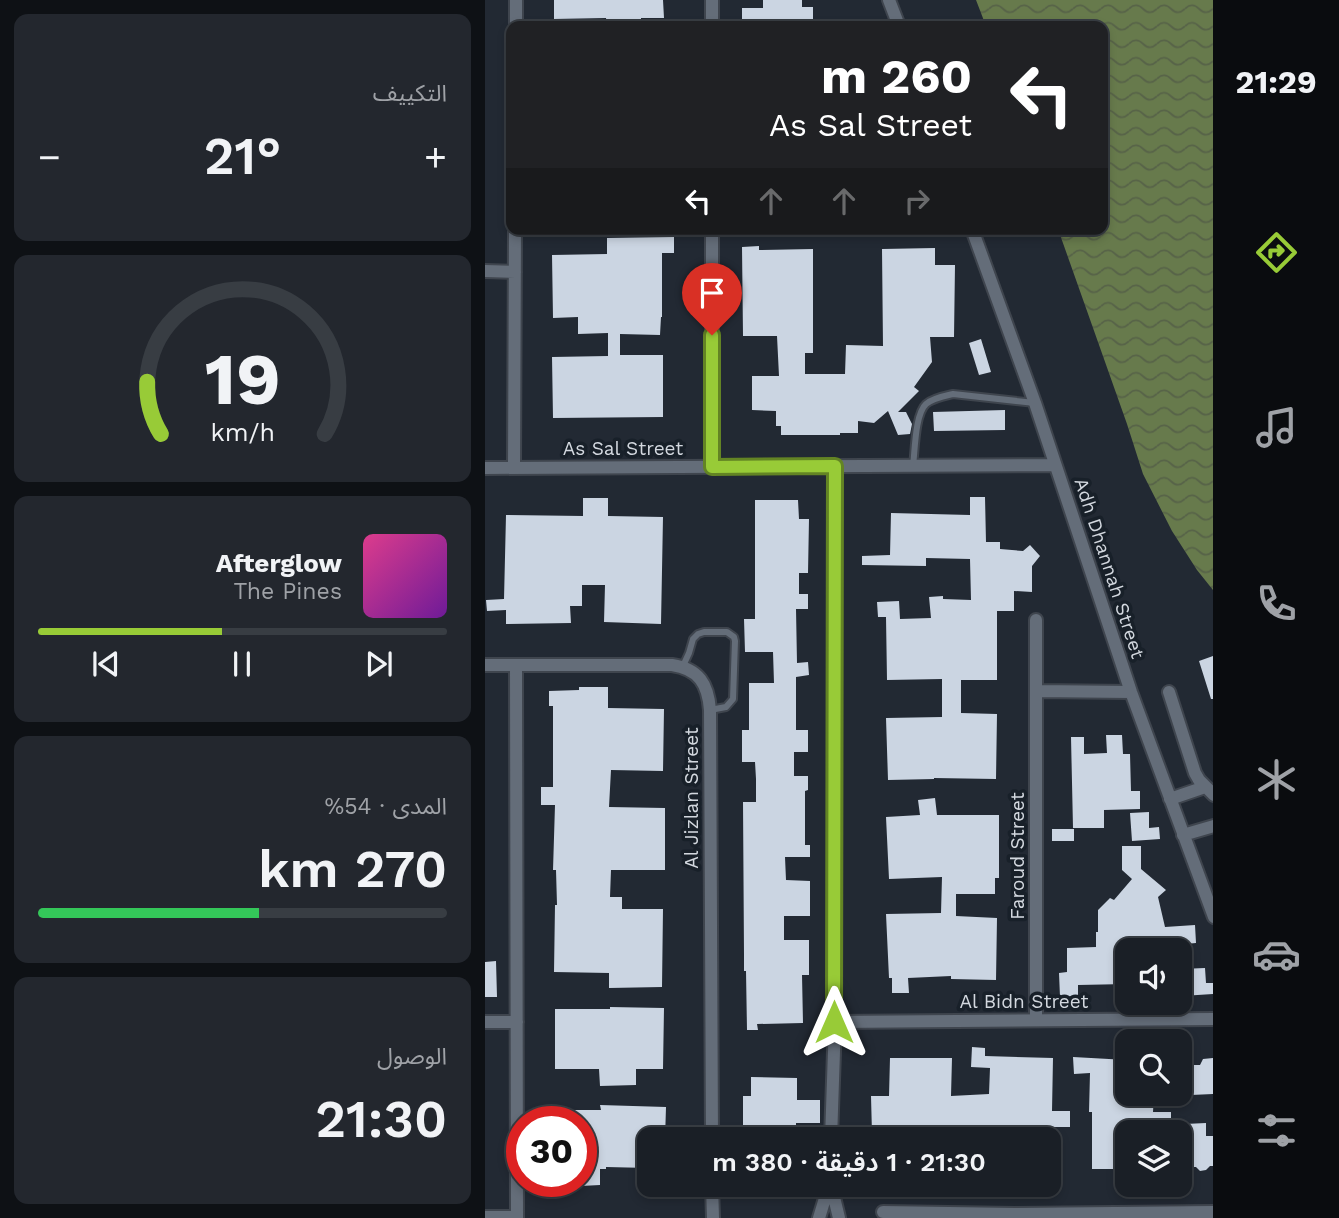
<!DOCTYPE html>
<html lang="ar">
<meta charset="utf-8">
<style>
:root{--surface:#1a1f26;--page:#23272e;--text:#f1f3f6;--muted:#9fa2a7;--line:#383d43;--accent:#98cb37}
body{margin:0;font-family:"Work Sans","Noto Sans Arabic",sans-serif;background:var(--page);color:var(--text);direction:rtl;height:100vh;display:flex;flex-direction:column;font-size:26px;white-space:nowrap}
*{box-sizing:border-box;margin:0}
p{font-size:23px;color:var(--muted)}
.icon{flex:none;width:38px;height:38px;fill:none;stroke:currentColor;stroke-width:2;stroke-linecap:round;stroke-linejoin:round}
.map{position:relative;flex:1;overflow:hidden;direction:ltr}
.side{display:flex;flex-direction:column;gap:14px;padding:14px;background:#0e1115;width:485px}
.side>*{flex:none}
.top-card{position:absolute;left:21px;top:21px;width:602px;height:214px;border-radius:14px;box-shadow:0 4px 10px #0003,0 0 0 2px var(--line);direction:rtl;background:#202124;color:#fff;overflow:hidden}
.tools{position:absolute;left:630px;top:938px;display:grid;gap:14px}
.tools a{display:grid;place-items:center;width:77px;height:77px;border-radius:14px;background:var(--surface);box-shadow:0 4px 10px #0003,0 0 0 2px var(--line);font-size:35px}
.speed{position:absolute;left:21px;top:1106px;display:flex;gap:14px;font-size:35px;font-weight:700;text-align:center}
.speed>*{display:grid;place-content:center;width:91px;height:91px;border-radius:50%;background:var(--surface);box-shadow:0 4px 10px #0003,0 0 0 2px var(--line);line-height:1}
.speed .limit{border:10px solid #d22;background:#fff;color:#111}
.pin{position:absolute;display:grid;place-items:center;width:60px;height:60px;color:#fff;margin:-72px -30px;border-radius:50% 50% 50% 0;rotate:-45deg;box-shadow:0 0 7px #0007}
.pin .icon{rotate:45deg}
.me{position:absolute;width:77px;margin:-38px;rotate:0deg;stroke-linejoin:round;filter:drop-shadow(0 0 5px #0008)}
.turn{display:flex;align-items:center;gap:24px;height:147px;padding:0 21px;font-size:32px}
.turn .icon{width:91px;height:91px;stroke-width:2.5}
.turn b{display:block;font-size:49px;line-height:60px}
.lanes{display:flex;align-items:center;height:66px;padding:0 21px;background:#0003;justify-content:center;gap:35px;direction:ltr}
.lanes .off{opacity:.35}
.big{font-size:52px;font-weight:600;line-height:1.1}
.side .card{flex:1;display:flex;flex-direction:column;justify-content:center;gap:10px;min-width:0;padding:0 24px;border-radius:14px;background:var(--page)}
.side .dial{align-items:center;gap:0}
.dial svg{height:182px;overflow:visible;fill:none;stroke:var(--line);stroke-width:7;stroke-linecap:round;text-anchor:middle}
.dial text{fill:var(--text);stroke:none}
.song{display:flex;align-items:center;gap:21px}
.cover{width:84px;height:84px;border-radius:10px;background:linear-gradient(135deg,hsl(330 70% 55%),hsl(280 70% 35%))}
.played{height:7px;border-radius:4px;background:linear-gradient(90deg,var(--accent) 45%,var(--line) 45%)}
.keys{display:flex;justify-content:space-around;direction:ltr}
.heat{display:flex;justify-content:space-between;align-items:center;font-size:38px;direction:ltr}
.charge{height:10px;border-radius:5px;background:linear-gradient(90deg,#34c759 54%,var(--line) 0)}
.trip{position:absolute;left:152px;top:1127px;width:424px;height:70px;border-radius:14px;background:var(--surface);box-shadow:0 4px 10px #0003,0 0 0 2px var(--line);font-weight:600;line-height:70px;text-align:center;direction:rtl}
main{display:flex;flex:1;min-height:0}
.tabs{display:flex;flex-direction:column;width:126px;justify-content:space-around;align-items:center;background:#0a0c0f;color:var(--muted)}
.tabs .icon{width:49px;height:49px}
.tabs .current{color:var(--accent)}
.tabs b{font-size:32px;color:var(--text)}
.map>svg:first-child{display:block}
.water{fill:url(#water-waves)}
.building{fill:#cbd5e2}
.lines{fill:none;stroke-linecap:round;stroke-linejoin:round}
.service-casing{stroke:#3f454e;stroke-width:10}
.minor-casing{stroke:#3f454e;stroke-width:16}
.service{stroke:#646d79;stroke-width:6}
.minor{stroke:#646d79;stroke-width:12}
.route-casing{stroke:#638424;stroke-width:18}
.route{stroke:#98cb37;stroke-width:12}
.labels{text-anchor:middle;stroke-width:7;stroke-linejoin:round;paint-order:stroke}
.street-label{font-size:19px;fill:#d3d8df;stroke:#182029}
</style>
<main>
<nav class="tabs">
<b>21:29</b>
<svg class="icon current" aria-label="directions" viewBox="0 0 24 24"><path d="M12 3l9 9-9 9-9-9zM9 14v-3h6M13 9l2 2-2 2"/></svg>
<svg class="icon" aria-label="music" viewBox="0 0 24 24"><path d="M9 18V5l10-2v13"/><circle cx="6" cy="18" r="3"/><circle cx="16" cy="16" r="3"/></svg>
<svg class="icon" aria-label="phone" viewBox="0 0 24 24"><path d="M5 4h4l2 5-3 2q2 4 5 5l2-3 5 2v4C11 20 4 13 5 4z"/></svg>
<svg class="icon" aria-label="climate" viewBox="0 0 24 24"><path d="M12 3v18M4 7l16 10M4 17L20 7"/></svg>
<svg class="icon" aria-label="car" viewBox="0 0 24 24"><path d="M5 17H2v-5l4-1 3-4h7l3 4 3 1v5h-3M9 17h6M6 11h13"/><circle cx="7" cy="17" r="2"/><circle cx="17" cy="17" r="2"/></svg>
<svg class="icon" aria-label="filters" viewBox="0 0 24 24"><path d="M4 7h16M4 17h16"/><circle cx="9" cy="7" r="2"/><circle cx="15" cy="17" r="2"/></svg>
</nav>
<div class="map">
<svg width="729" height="1218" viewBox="0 0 729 1218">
<defs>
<pattern id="water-waves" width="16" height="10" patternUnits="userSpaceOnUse" patternTransform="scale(1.75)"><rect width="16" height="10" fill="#677a4c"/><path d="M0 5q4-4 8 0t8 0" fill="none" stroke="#576348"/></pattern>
</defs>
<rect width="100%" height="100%" fill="#222933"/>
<!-- water -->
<path class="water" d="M491,0h237v590l-16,-20 -25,-39 -29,-57 -16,-50 -69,-195h45v-203h-117z"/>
<!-- building -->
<path class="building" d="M69,0h109l1,18h-23v8h-34l-1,-8 -52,1z
M278,0h39v7h11v19h-71v-18h21z
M189,237v16h-12v64h-1l-1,18 -40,-1v21h43v62l-110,1 -1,-61 56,-1v-23l-30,1v-17l-25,1 -1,-63 55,-1v-16z
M274,246v4l54,-1v104h-8v21h40l1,-29 37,1 -1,-97 53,-1v17h20l-1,72h-24l2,25 -18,25 5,4 -21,21h8l6,12 -2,10 -12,1 -10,-24 -14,12 -16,-2v12h-18v2h-59v-9h-5v-15l-24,-1v-34h27l-2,-40h-34l-1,-89z
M496,339l10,33 -12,3 -10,-32z
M520,410v20l-71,1 -1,-19z
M485,497h15l1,45h14v7l23,2 7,-6 10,11 -8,10v26l-18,-1v20h-17v69h-36v33l36,1 -1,65 -62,-1v1l-46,1 -2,-62 56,-1v-38l-55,1 -1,-63h-8l-1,-15 22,-1 1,18 31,-1 -2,-21 14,-1v3l28,1 -1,-41 -44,-1v8l-64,-1v-9l28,-1 1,-42 79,2z
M98,498h25v18l55,1 -2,107 -57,-2 1,-37h-23v21h-12l1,17 -65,1v-14l-19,1 -1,-11 18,-1 2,-84 77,1z
M270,500h43l1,19h10l-1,54h-9v21h9v15h-12l1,54 11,-1 1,13 -13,2v53h12v22h-14v24h14v14l-3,1v54h5v12h-25l1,23 24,1v35h-26v24h25v35h-7l1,48 -46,1 1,6h-11l-1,-59h-2v-16l-1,-153h13v-23l-1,-17h-13v-32h7v-47h25l-1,-31h-28l-1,-33h11z
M728,656v43h-2l-12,-38z
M94,687h29v21l56,1 -1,62 -52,-1 -2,37 56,1v62h-54l-1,27h12v12h41l-1,78 -53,1v-15l-55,-1 1,-67h2l-1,-35h-3l2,-65h-14v-18h12v-81h-4v-15l30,-1z
M621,735h16l1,19h7l1,37h9v18l-36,1v18h-31l-2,-91h13v17l23,-1z
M450,798l2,17h62v63h-4v16h-39v22l41,2 -1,62 -45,-1v-3l-43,2 1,15h-17v-15h-3l-3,-64 55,-1 1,-36 -53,2 -3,-62 34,-2 -2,-15z
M664,812v16l10,-1 1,12 -28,2 -2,-28z
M567,829h22v12h-22z
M637,846h19v23l25,21 -8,7 7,30 30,-2 1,18 -22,2v5h-47v34l-49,1v11l-18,1 -1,-24 8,-1v-24l29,-1v-15h2v-22l12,-12 4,2 18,-21 -10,-9z
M11,961l1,36h-12v-35z
M720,968l1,15h7v11l-31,2 -1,-27z
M125,1007l54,1 -1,61h-27v16l-36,1 -1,-17h-44v-60h55z
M487,1047l13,1v8l68,2 -1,53h18v16h-18l-1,12h-153v-5h-26l-1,-38h18l1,-38h62l-1,38 38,-2 1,-26 -19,-1z
M588,1057l54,3v34h27l-1,18h18v20h-44v37h-35v-57h-3l1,-39 -16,1z
M728,1058v36l-22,1v-30h9l3,-6z
M266,1077l46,1v22h23v23h-24v16h-47l1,-13h-7v-30h8z
M115,1105l66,2 -1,32h-16v29l-43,-1v2h-6v16l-19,1v-64h-26v-12h46z
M721,1123v13h7v30h-3l-4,4 -6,1 -4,-4h-11v-43z"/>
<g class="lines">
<defs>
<path id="service" d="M428,466c2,-15 2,-52 13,-62 7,-6 18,-8 27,-10l82,9
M198,666l6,-13 4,-14 5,-5 6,-2h23l7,5 1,4 -2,58 -7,8 -16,3"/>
<path id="minor" d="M404,0l10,26
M31,26v-26
M227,26v-26
M487,229l63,174 96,289 83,225
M0,271l30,1
M29,467l1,-238
M227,467v-238
M0,468l570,-3
M551,620v400
M0,665h187c27,4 36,19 38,45l2,429
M31,665l1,553
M551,691l95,1
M684,692l26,81 4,7 15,15
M685,799l35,-12
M698,835l31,-9
M0,1022h32
M350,1022l379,-3
M346,1139l4,-117v-556
M227,1185l1,33
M346,1185l8,33
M398,1212l132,2 199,-2
M0,1217h32
M334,1218l10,-33"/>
</defs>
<!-- service casing -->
<use href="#service" class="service-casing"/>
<!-- minor casing -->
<use href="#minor" class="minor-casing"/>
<!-- service -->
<use href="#service" class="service"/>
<!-- minor -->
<use href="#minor" class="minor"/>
</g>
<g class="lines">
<defs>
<path id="route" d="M227,335v132l123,-1 -1,556"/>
</defs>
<!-- route casing -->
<use href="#route" class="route-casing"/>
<!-- route -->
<use href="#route" class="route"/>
</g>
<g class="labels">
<!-- street labels -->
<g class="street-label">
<text x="138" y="455">As Sal Street</text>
<text transform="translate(625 568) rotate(72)" y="7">Adh Dhannah Street</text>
<text transform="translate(206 798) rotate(-90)" y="7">Al Jizlan Street</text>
<text transform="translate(532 856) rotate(-90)" y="7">Faroud Street</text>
<text x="539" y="1008">Al Bidn Street</text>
</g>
</g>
</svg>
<div class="tools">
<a><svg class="icon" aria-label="sound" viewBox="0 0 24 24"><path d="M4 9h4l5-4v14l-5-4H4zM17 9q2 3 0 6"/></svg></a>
<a><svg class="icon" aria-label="search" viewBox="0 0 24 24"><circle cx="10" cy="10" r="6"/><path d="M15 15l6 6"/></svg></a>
<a><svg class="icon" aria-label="layers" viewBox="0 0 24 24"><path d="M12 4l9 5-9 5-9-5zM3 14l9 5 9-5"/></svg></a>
</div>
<div class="speed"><div class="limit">30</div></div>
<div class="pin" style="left:227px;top:335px;background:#d93025"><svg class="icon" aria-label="arrive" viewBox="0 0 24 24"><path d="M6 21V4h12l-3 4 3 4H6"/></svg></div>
<svg class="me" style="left:349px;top:1022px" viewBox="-20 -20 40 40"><path d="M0-17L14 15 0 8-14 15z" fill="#98cb37" stroke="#fff" stroke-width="4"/></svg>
<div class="trip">21:30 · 1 دقيقة · 380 m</div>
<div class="top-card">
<div class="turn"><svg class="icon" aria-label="left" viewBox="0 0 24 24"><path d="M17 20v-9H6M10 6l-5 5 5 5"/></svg><div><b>260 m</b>As Sal Street</div></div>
<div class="lanes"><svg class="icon" aria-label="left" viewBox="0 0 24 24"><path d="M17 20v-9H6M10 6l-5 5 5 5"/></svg><svg class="icon off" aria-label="ahead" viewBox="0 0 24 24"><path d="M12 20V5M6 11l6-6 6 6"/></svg><svg class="icon off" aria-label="ahead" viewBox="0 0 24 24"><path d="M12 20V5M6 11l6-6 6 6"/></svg><svg class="icon off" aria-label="right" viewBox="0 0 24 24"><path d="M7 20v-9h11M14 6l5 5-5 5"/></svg></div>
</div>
</div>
<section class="side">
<div class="card"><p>التكييف</p>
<div class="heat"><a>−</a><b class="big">21°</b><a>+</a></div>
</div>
<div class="card dial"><svg viewBox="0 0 100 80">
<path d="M14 69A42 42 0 1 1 86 69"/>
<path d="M14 69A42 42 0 0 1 8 46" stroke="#98cb37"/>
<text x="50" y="56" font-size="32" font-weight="700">19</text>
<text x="50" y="72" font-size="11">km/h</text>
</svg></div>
<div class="card">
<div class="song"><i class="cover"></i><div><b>Afterglow</b><p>The Pines</p></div></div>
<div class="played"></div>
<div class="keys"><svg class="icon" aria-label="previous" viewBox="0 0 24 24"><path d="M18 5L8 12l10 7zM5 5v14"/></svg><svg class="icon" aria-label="pause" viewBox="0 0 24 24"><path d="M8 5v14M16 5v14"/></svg><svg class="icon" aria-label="next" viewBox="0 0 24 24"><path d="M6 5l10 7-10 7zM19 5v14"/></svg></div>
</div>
<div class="card"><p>المدى · 54%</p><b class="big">270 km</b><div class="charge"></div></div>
<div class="card"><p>الوصول</p><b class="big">21:30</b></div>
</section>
</main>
